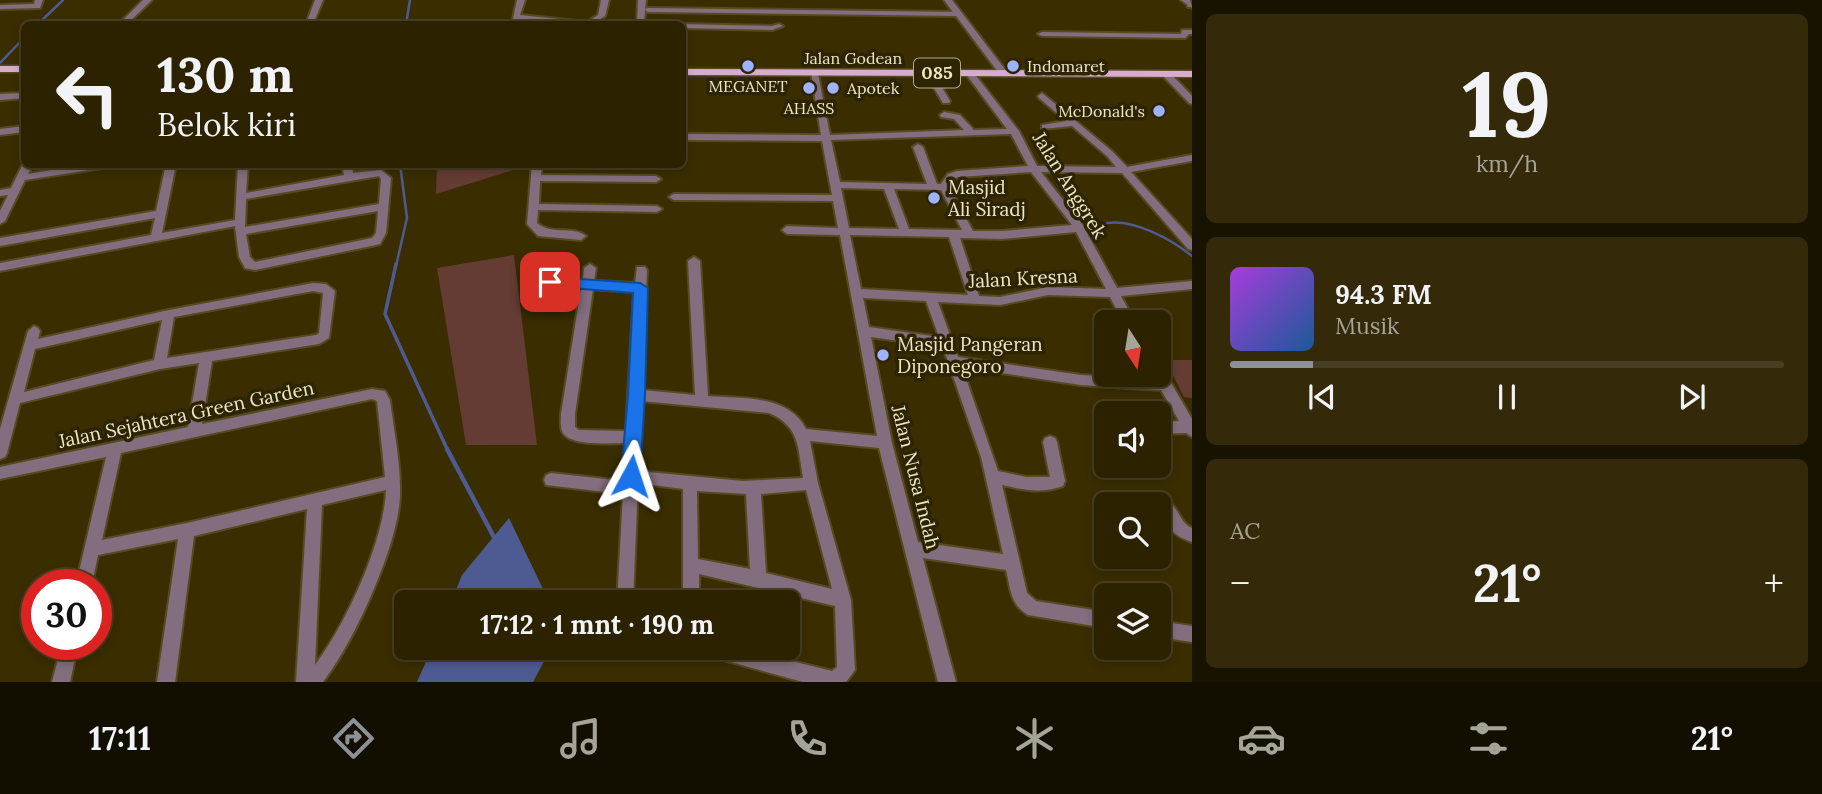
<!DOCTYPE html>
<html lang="id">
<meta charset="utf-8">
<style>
:root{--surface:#2c2200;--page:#342a0a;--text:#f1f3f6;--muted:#a6a499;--line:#483f22;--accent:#8c9099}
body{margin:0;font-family:Lora,serif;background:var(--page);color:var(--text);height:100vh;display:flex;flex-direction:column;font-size:26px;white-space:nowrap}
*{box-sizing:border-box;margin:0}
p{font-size:23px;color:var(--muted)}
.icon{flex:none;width:38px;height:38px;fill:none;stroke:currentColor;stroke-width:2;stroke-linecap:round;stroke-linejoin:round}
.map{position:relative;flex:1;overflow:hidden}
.sheet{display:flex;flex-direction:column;gap:14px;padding:14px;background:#181300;width:630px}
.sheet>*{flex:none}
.top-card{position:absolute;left:21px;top:21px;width:665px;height:147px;border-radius:10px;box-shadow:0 4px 10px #0003,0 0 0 2px var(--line);background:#2c2200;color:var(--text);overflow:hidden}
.needle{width:46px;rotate:168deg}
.controls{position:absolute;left:1094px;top:310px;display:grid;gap:14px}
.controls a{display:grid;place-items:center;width:77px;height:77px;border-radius:10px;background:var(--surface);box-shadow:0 4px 10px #0003,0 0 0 2px var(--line);font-size:35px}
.speed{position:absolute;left:21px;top:569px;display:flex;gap:14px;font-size:35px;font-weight:700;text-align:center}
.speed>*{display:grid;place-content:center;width:91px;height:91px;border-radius:50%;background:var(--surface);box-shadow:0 4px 10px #0003,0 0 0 2px var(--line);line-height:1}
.speed .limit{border:10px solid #d22;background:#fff;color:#111}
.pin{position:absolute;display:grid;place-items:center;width:60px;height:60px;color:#fff;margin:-30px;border-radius:14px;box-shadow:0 4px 10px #0006}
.me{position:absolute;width:77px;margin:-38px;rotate:5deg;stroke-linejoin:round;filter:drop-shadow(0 0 5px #0008)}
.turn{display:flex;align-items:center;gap:24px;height:147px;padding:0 21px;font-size:32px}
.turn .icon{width:91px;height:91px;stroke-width:2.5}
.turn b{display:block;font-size:49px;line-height:60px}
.big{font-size:52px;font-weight:800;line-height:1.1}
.sheet .card{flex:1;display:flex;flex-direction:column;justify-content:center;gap:10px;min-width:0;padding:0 24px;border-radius:10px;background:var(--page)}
.sheet .dial{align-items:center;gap:0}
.dial b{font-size:91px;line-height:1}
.song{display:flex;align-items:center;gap:21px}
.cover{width:84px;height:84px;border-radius:10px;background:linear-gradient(135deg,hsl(280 70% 55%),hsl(210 70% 35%))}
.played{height:7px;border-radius:4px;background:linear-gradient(90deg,var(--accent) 15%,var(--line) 15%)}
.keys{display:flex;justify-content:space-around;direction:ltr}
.heat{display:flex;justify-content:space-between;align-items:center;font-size:38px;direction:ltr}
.trip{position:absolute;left:394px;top:590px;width:406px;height:70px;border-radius:10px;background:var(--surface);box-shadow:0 4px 10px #0003,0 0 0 2px var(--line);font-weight:800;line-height:70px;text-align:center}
.menu{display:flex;height:112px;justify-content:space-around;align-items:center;background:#120e00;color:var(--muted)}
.menu .icon{width:49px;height:49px}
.menu .on{color:var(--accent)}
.menu b{font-size:32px;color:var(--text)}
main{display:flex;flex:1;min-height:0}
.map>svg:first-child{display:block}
.green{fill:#653c34}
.water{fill:#4e5b92}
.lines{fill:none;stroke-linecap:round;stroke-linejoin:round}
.stream-far2{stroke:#4e5b92;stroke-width:2.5}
.stream-far1{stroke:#4e5b92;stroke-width:3.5}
.stream{stroke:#4e5b92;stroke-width:4.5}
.minor-casing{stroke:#574a20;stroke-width:4}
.tertiary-casing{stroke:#574a20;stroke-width:4}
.primary-casing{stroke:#574a20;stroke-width:3}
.minor{fill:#836e7f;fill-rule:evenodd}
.tertiary{fill:#836e7f;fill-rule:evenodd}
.primary{fill:#d7accf;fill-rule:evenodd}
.route{fill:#1a73e8;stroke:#114b97;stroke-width:2}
.poi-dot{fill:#9fb3fd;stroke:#2d2404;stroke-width:2.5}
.labels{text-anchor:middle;stroke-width:7;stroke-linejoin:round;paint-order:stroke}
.far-street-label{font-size:16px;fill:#eee5c7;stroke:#2d2404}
.far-poi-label{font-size:16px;fill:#eee5c7;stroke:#2d2404;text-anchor:start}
.shield{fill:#2d2404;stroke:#b4ab8c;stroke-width:2}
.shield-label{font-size:18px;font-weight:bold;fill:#eee5c7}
.street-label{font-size:19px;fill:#eee5c7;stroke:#2d2404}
.poi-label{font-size:19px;fill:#eee5c7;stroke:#2d2404;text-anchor:start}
</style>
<main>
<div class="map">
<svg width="1192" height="682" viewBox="0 0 1192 682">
<rect width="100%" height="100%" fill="#3a2d00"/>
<!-- green -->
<path class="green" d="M511,164l9,4 -84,26 1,-29z
M514,255l23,190h-71l-29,-177z
M1165,360h27v38l-8,-1z"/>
<!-- water -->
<path class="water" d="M509,518l35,73 1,11h-94l11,-27z
M432,648h117v4l-16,30h-116z"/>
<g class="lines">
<!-- stream-far2 -->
<path class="stream-far2" d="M38,24l25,-24
M406,24l4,-24
M0,63l24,-25
M1107,223c27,-4 64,16 85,33
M396,266l11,-48 -7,-54"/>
<!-- stream-far1 -->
<path class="stream-far1" d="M396,264l-11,50 63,137"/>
<!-- stream -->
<path class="stream" d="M447,449l49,92"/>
<defs>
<path id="minor" d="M35,0h8l-3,8 -40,1v-4l34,-1z
M315,0h8l-10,24h-7z
M517,0h8l-5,15 67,7 11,-7 3,-15h8l-4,16 -12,8h-22l-58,-5z
M638,0h8l-1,9 3,-1 311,4 4,2 -4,2 -311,-4 -3,-2 -1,14h-7z
M1191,3l1,4h-4l-1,-2z
M679,24l93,2 7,-2 4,2 -11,4 -90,-2v-4z
M1182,30h10v4h-3l-4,4 -143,-2 -4,-2 4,-2 139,2z
M926,71h6l18,30 -1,2h-6l-18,-30z
M811,72l7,2 12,61 134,-5 -10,-11 -13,-2 -1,-2 4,-3 16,3 14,15 33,-1 -41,-55 4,-2h3l46,59 18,35 79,1 -9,-11 -35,-30 -30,3v-4l24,-4 -27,-23 -1,-2 4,-3 71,59 14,15 65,-12v6l-61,11 61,67v11l-4,-1 -66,-76 -81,-1 41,52 35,64 75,-7v8l-71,7 14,26h-12l-13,-25 -62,-2 -48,10 -62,-3 20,55 123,18 74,4 -3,-5h6v-6l5,1 29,50v18l-6,-4 -28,1v-12l21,-1 -18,-31 -80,-5 -119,-18 36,104 28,6h24l-7,-35 2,-4 5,-2 5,2 2,4 8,39 -2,5c-22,8 -39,4 -61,-1l25,108 9,8 70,11v16l-78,-13c-18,-11 -17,-25 -22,-45l-83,-12 33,124h-18l-59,-234 -69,-7 8,42 33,117 4,70 -9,12h-43l-101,-28 -2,-6h38l94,23 5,-4 -2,-61 -136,-32v28h-16v-113l-45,-6 -5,119h-16l6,-108 -77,-9 -2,-5 2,-5 5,-2 73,8 2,-38c-15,0 -58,4 -64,-12 -2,-5 -1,-12 -1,-17l20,-126 -31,-2 -16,4 -6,-4 2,-3 20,-5 33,2 1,-12 6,-4 6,4 -2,13 41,2 2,-16h8l2,3 -5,120 53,5 -7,-134 6,-4 6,4 8,135c34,3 80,-2 98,33l71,7 -37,-201 -53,-1 -5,-4 5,-4 51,2 -5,-27 -159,-1 -5,-3 5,-3 158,1 -10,-54 -140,-1v-6l139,1zM1011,134l17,32 -71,5 -9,3 -7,10h-4l-14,-37 -5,-3 -5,3 14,37 -87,-2 -9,-42zM1031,172l41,53 -70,6h-29l-24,-44 6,-9 3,-1zM841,188l43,1 15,40 -50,-1zM894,189l47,1 21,40 -53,-1zM1076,232l30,57 -58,-2 -48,10 -21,-1 -19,-58 42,1zM850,235l99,2 19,58 -107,-6zM593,289l41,3 -8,139 -47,-1 -4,-3v-13zM863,298l63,3 13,36 -70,-10zM871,337l72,10 38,110 22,97 -85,-12 -26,-99zM641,401l128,12c31,13 29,35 34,65l-60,3 -105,-10zM806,490l26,99 -66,-16 -5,-79zM697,491l49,3 4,75 -52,-10z
M1164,73h6l22,23v8l-3,-1 -25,-26z
M24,93v5l-24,2v-6z
M24,126v6l-24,3v-6z
M24,162v2h9l-5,10 60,-10h25l-4,3 -84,13 -20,41 -5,3v-13l8,-16 -8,1v-6l11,-2z
M166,164h10l-14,69 73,-13 3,-56h10l-2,29 98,-18 -2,-11h10l1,9 28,-3 10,8 -5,55 -6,11 -4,1 -121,25 -10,-2 -6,-11 -4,-31 -235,45v-8l151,-28 4,-17 -155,28v-8l156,-27zM379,176l2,3 -2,25 -134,23 1,-28zM378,211l-2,22 -4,5 -117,24 -5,-5 -4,-23z
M532,164h10l-1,11 115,1 5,3 -5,3 -116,-1 -1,23 118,2 5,3 -5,3 -119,-2 -1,13c15,13 35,2 49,13l-5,4 -43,-4 -11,-12z
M313,283l13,1 9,7 -6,47 -10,6 -107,17 -10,63 170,-35 13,2 5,9c4,32 11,64 10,96 -2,50 -46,146 -77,186h-27l11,-173 -113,27 -19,146h-18l21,-143 -80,16 -6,29h-16l30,-127 -106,22v-12l188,-40 11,-64 -39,6 -140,34 -13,50 -2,4 -5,2v-30l28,-98 6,-5 4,2 2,3 -2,8 131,-29zM313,291l10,2 -4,40 -3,2 -149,23 7,-41zM162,320l-8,40 -130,32 11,-43zM372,399l5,2 8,76 -198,46 -85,17 19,-87zM386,490c-2,52 -40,134 -71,175l7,-160z
M1166,501c13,5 13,22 26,27v14c-20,-7 -25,-15 -33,-34l2,-5z
M1158,621l34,5v16l-34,-5z
M62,644h16l-8,38h-18z"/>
<path id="tertiary" d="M143,0h9l-25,24h-8z
M944,0h8l55,72v4h-6z
M1181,0h9l2,8z"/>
<path id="primary" d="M0,66h24v6h-24z
M682,69l510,2v6l-510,-2z"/>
</defs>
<!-- minor casing -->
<use href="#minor" class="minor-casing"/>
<!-- tertiary casing -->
<use href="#tertiary" class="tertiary-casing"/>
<!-- primary casing -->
<use href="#primary" class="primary-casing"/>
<!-- minor -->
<use href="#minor" class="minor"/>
<!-- tertiary -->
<use href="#tertiary" class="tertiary"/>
<!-- primary -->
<use href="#primary" class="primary"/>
</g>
<!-- route -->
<path class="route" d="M550,277l90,6 8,5 -3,107 -5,81 -3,6 -6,2 -7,-2 -3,-6 7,-81 5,-102 -88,-7 -2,-4z"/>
<!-- markers -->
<g class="poi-dot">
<circle cx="748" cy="66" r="7"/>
<circle cx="1013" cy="66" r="7"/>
<circle cx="809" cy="88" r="7"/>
<circle cx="833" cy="88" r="7"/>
<circle cx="1159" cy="111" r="7"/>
<circle cx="934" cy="198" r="7"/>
<circle cx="883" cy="355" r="7"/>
</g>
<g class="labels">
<!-- far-street labels -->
<g class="far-street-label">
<text x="853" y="64">Jalan Godean</text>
</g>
<!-- far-poi labels -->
<g class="far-poi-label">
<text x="1027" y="72">Indomaret</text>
<text x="748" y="92" text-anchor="middle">MEGANET</text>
<text x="847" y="94">Apotek</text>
<text x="809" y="114" text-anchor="middle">AHASS</text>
<text x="1145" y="117" text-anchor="end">McDonald's</text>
</g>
<!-- shield labels -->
<rect class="shield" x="914" y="58.5" width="46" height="29" rx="5"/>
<g class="shield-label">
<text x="937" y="79">085</text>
</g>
<!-- street labels -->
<g class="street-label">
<text transform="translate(1070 185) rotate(58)" y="7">Jalan Anggrek</text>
<text transform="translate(1023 278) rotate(-3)" y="7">Jalan Kresna</text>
<text transform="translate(186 414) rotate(-12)" y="7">Jalan Sejahtera Green Garden</text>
<text transform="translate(916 477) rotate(76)" y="7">Jalan Nusa Indah</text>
</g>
<!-- poi labels -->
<g class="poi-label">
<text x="948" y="194">Masjid<tspan x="948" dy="22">Ali Siradj</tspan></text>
<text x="897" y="351">Masjid Pangeran<tspan x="897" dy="22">Diponegoro</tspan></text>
</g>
</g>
</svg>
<div class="controls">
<a><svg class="needle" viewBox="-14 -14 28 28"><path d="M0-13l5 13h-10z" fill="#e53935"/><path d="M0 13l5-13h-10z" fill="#a6a499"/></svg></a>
<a><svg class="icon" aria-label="sound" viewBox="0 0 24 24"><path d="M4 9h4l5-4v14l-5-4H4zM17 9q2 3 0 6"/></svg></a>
<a><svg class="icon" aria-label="search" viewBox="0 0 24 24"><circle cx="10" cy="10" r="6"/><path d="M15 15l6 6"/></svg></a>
<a><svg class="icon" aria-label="layers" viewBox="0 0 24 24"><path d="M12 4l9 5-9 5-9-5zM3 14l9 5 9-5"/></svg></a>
</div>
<div class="speed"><div class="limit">30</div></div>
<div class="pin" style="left:550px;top:282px;background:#d93025"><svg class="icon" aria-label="arrive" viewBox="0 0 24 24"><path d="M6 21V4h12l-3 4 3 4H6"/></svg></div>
<svg class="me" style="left:631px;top:476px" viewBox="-20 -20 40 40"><path d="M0-17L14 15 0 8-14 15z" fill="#1a73e8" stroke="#fff" stroke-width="4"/></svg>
<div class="trip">17:12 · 1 mnt · 190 m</div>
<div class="top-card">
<div class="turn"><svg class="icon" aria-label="left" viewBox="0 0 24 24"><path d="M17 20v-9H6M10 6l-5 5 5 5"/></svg><div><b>130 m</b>Belok kiri</div></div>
</div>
</div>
<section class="sheet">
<div class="card dial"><b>19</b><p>km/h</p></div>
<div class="card">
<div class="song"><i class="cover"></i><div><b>94.3 FM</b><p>Musik</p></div></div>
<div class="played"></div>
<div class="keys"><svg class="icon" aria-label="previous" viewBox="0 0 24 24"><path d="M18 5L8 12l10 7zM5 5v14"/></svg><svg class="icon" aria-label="pause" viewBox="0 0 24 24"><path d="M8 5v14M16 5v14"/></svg><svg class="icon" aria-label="next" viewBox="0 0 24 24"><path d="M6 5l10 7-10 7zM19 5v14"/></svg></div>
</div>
<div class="card"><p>AC</p>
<div class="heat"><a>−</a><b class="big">21°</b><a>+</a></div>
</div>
</section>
</main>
<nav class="menu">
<b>17:11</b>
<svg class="icon on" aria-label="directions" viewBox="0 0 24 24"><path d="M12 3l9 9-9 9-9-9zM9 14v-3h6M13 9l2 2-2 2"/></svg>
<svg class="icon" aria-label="music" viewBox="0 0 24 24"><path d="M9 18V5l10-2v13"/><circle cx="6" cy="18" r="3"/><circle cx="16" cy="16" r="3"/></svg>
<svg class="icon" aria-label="phone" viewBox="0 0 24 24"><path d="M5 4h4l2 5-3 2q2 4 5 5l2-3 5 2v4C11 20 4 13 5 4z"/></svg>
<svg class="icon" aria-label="climate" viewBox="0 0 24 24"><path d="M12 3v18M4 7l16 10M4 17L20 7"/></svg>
<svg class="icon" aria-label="car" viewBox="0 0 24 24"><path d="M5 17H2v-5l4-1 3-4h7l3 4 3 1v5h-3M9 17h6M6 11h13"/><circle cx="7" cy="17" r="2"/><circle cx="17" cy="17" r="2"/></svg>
<svg class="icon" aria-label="filters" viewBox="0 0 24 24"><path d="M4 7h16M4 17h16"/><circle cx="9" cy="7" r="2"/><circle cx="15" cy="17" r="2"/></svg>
<b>21°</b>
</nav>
